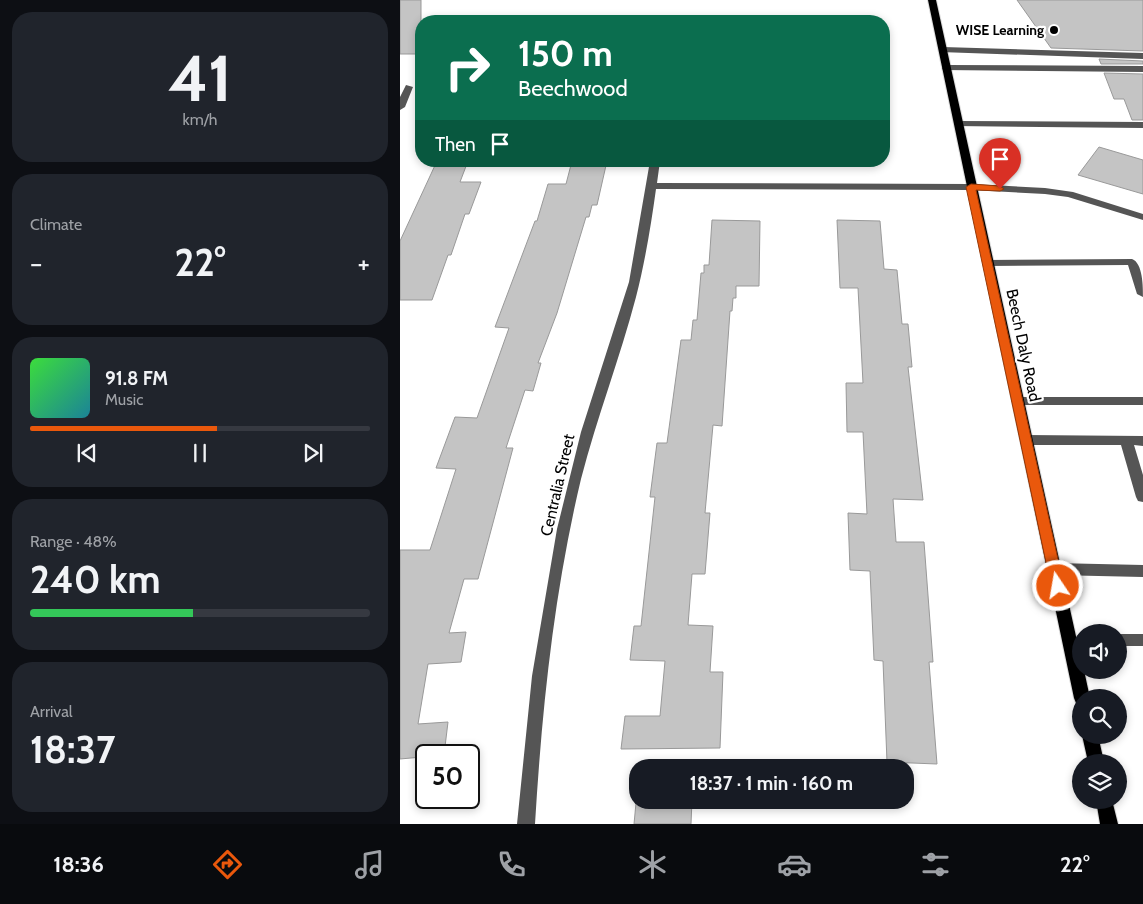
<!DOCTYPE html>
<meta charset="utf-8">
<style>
:root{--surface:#171b24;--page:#20242c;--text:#f1f3f6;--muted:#9ea1a6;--line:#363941;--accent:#ea580c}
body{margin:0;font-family:Cabin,sans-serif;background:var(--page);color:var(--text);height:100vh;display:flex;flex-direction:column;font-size:19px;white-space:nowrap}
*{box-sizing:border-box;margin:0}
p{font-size:16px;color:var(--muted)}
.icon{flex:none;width:28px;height:28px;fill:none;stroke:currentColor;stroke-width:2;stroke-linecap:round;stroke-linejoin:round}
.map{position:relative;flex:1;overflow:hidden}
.panel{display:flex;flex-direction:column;gap:12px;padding:12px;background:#0d0f14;width:400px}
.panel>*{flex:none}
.guide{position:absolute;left:15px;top:15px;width:475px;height:152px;border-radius:20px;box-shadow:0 2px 8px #0003;background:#0b6e4f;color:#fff;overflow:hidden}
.controls{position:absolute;left:672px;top:624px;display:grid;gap:10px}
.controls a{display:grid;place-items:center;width:55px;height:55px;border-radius:50%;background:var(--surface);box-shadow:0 2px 8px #0003;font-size:25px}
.speed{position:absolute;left:15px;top:744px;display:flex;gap:10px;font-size:25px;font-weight:700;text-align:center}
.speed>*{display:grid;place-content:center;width:65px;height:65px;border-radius:50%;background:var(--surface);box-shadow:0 2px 8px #0003;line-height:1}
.speed .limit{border:2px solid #111;border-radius:8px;background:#fff;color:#111}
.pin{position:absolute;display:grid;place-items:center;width:42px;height:42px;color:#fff;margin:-51px -21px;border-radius:50% 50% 50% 0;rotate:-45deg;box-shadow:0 0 5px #0007}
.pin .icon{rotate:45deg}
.me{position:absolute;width:55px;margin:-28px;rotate:348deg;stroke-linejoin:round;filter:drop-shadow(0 0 4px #0008)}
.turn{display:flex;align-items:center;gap:18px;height:105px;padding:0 20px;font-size:22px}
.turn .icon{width:65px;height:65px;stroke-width:2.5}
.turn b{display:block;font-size:35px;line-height:42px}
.then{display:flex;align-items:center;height:48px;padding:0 20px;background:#0003;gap:10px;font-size:19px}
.big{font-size:38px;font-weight:700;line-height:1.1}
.panel .card{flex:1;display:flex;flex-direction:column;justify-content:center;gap:8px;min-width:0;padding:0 18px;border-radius:20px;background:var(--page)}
.panel .dial{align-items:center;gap:0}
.dial b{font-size:65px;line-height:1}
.song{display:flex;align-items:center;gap:15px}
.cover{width:60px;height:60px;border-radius:8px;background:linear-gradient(135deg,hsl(120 70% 55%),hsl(190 70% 35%))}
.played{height:5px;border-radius:2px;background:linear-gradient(90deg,var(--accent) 55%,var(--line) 55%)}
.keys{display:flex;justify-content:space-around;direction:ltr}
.heat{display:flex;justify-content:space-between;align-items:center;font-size:28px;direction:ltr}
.charge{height:8px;border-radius:4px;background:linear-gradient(90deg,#34c759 48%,var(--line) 0)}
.trip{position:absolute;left:229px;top:759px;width:285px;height:50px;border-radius:20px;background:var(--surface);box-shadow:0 2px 8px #0003;font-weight:700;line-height:50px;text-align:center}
.tabs{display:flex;height:80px;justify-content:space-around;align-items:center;background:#090b0e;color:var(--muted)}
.tabs .icon{width:35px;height:35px}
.tabs .selected{color:var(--accent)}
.tabs b{font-size:22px;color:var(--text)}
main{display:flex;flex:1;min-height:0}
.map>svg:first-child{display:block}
.building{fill:#c4c4c4;stroke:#999}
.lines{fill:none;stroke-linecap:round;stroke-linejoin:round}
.major-casing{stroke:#dbdbdb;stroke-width:2}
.minor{fill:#555;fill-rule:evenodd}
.major{fill:#000;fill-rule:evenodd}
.route{fill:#ea580c;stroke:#983908}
.poi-dot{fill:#000;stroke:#fff;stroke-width:2}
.labels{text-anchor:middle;stroke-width:4.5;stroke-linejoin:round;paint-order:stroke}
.far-poi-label{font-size:14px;font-weight:bold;fill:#000;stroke:#fff;text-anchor:end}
.street-label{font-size:16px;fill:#000;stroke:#fff}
</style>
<main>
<section class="panel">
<div class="card dial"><b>41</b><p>km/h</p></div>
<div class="card"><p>Climate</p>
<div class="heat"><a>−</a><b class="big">22°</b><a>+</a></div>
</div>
<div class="card">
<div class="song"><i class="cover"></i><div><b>91.8 FM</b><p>Music</p></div></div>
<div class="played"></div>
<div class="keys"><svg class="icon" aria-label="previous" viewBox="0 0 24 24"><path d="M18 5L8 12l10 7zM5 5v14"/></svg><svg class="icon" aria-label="pause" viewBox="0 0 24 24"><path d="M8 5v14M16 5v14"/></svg><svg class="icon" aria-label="next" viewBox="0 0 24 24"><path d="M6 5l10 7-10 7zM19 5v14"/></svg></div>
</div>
<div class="card"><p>Range · 48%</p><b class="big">240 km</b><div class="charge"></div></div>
<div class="card"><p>Arrival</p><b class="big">18:37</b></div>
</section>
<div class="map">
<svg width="743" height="824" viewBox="0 0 743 824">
<rect width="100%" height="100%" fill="#fff"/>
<!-- building -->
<path class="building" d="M0,0h21v54h-21z
M617,0h126v51l-92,-3z
M699,59l44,2v3h-42z
M704,73l39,1v46h-11l-8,-21h-10z
M699,147l44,13v34l-65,-19z
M37,161h31l-8,21h21l-12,32h-4l-14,41h-3l-16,45h-32v-59z
M172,161h35l-10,44h-5l-3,12h-3l-29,96 -19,50h3l-8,28 -8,-1 -19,58h7l-35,131h-14l-15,54 17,-1 -5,30 -33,2 -10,60 30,-2 -4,33 -44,4v-209h30l26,-81 -20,-1 19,-51 22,1 32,-90 -14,-1 40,-106h2l11,-37h18z
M312,220l48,1 -1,65h-23v12h-3l-1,13h-2l-8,115 -9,-1 -8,88h5l-5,61h-13l-4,51 25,1 -3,46h13l-3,76 -99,1 4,-33h35l5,-55 -35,-1 4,-34h7l14,-129h-5l7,-54h10l14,-103h10l2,-20h4l4,-47h3v-8h5z
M437,220l43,1 4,48 13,1 5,54h6l4,43h-4l15,133 -30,-1 3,43h28l9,120h-4l8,102 -50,-2 -4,-101 -9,-1 -4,-89 -20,-1 -2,-57 19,1 -4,-82h-16l-1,-49h17l-5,-95h-18z
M244,800h48l-1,24h-57l2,-21h8z"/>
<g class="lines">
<defs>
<path id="major" d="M528,0h8l145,659v11h3l6,28h-9v7l-5,-2 -2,-5z
M682,735h16l6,27h-16z
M696,800h16l6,24h-18z"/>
</defs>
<!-- major casing -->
<use href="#major" class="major-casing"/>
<!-- minor -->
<path class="minor" d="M543,47l200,6v6l-203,-7 -1,-2z
M546,65l197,1v6l-200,-2 -1,-2z
M6,85l7,2 -8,20 -5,3v-13z
M558,121l185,1v6l-188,-2v-4z
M250,161h10l-3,22 314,1 74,4 28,4 70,22v6l-75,-23 -23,-3 -74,-4 -315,-1c-5,36 -11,73 -20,108 -16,61 -39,120 -55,182 -27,113 -39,229 -46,345h-18l15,-148 25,-147 24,-97 48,-150z
M732,259c11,4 11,28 11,38l-6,-3 -9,-29 -141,1 -5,-3 5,-3z
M617,397h126v8h-126l-6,-4z
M626,435l117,1v10l-9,-1 9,30v27l-5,-1 -2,-4 -15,-52h-95l-6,-5z
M654,563l89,2v12l-89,-2 -5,-2 -2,-4 2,-4z
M719,634h24v12h-24z"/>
<!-- major -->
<use href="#major" class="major"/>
</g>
<!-- route -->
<path class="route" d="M571,184l29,2 4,3 -4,2 -24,-1 88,396 -6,6 -7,-6 -85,-399z"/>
<!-- markers -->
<circle class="poi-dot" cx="654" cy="30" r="5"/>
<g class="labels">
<!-- far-poi labels -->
<g class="far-poi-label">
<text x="644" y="35">WISE Learning</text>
</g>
<!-- street labels -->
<g class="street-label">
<text transform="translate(624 345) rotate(78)" y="6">Beech Daly Road</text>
<text transform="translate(157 485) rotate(-77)" y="6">Centralia Street</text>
</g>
</g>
</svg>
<div class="controls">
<a><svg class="icon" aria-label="sound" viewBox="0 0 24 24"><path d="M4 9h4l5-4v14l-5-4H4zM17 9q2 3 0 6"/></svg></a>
<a><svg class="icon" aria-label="search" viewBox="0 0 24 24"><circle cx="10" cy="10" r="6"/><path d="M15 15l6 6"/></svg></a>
<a><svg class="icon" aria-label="layers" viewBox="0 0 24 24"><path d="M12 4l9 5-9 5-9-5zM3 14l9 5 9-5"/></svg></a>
</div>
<div class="speed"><div class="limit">50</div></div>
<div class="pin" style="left:600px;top:189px;background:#d93025"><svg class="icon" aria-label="arrive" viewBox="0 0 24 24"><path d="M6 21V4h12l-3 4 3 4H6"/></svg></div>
<svg class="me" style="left:658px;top:586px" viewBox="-20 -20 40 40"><circle r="17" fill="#ea580c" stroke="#fff" stroke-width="3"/><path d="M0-11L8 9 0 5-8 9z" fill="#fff"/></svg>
<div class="trip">18:37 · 1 min · 160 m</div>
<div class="guide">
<div class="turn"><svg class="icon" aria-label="right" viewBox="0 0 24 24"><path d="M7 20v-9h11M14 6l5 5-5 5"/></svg><div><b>150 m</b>Beechwood</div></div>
<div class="then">Then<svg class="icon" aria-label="arrive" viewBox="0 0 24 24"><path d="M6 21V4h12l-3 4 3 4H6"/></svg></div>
</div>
</div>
</main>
<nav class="tabs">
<b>18:36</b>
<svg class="icon selected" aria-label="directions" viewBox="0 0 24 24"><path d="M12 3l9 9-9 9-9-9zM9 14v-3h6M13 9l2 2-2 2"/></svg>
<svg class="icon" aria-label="music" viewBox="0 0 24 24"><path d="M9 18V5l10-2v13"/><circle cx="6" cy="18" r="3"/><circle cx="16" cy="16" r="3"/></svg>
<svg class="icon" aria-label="phone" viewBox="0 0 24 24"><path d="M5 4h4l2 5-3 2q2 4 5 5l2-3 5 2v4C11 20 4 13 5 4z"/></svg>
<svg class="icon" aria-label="climate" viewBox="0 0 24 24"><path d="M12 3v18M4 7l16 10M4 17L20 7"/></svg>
<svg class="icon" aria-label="car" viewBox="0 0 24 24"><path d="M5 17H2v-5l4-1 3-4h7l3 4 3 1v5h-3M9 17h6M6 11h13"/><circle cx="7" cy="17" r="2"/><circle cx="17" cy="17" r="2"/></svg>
<svg class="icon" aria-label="filters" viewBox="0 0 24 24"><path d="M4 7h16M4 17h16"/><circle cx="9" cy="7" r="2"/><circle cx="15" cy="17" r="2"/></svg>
<b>22°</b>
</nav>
